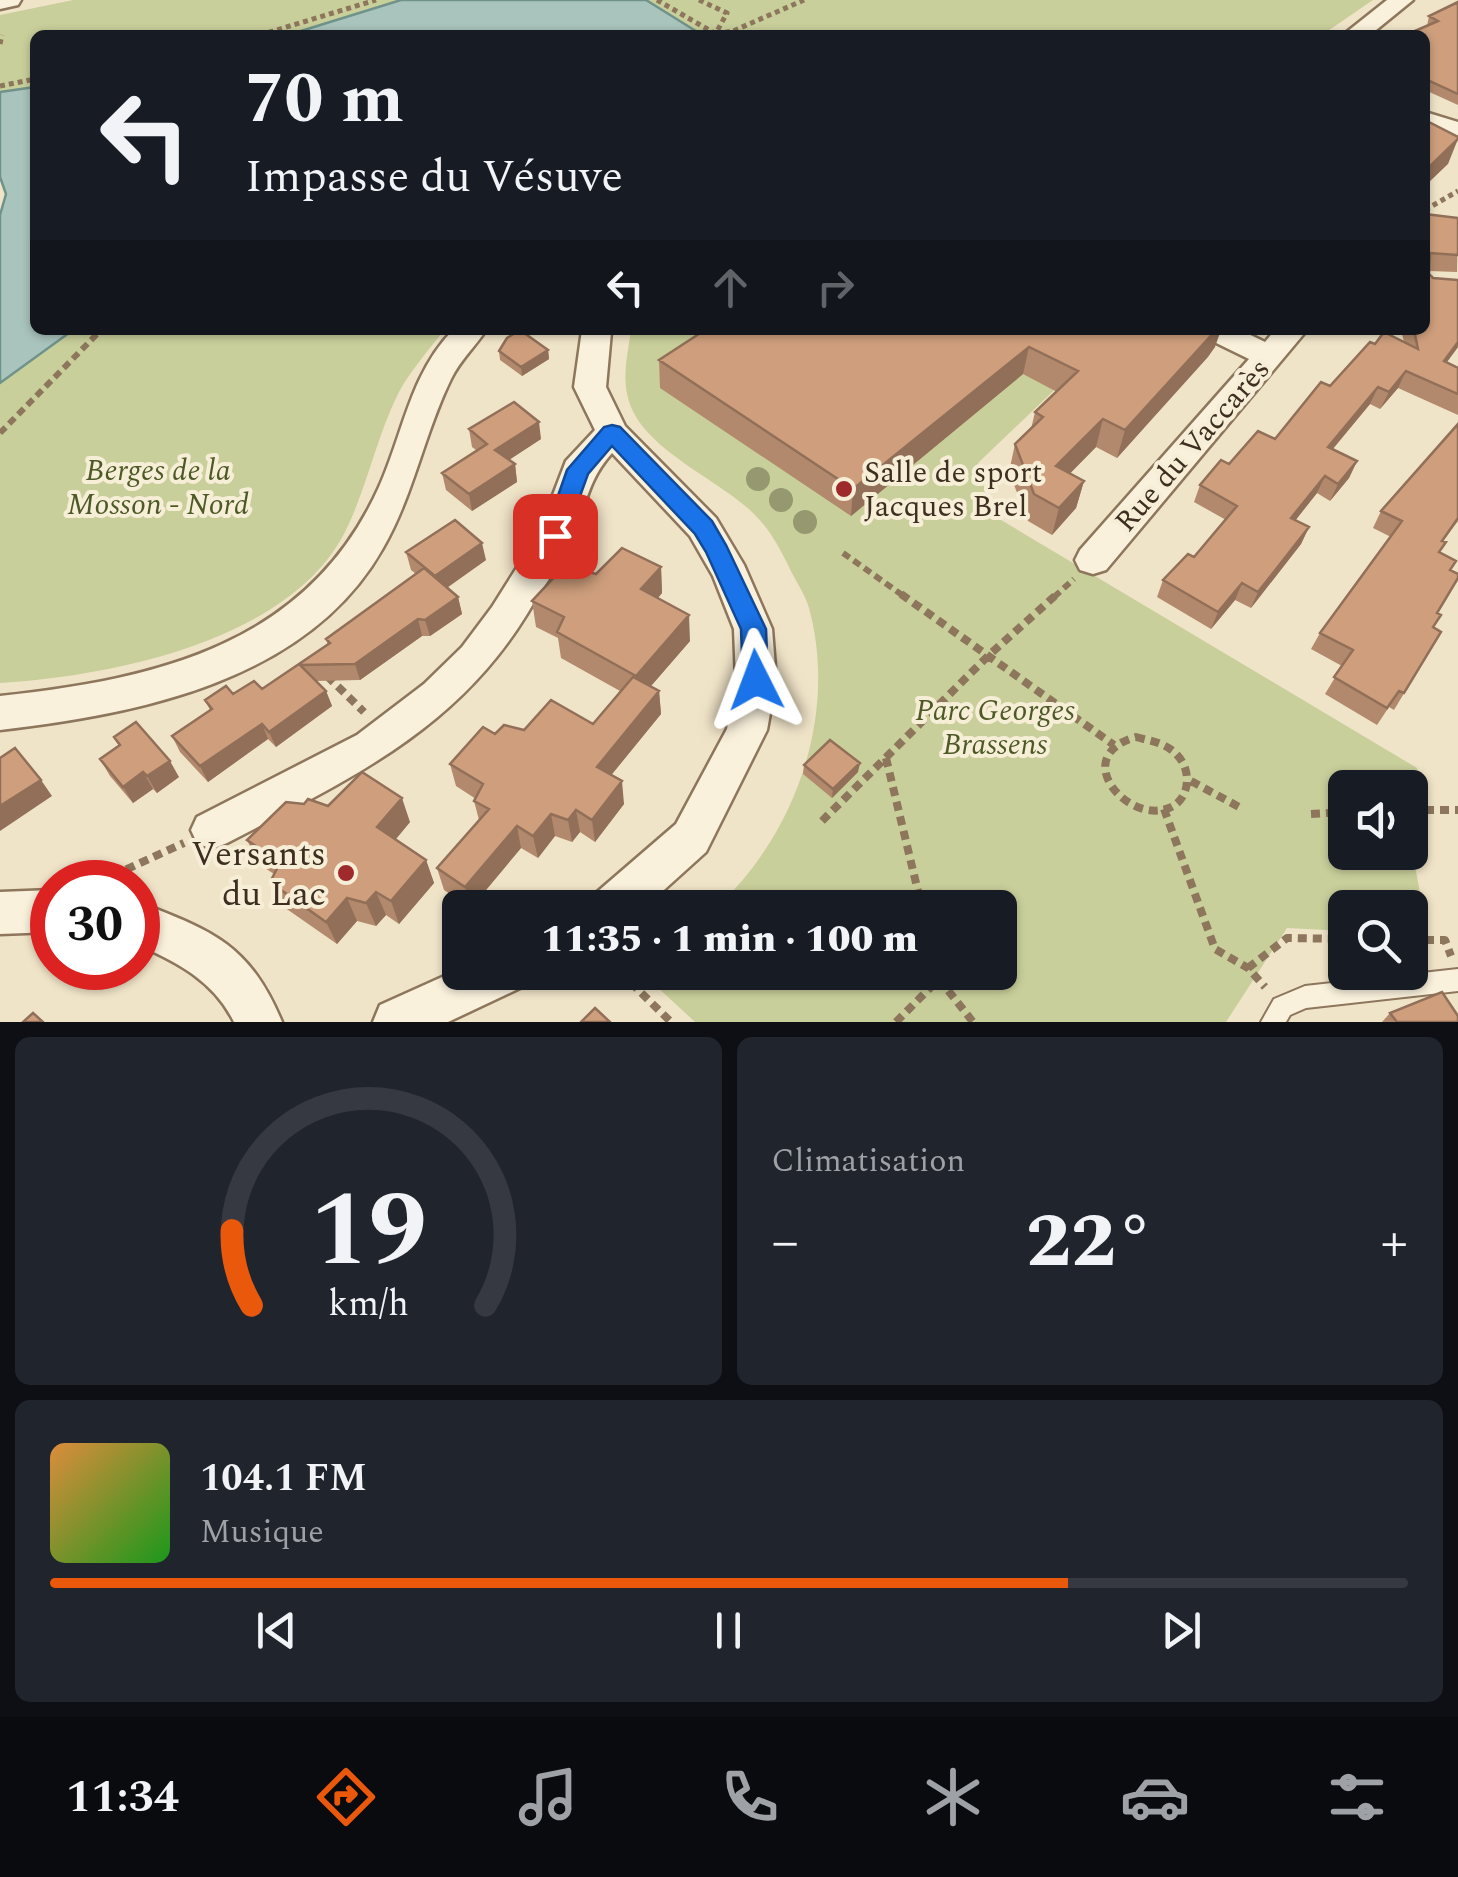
<!DOCTYPE html>
<html lang="fr">
<meta charset="utf-8">
<style>
:root{--surface:#171b24;--page:#20242c;--text:#f1f3f6;--muted:#9ea1a6;--line:#363941;--accent:#ea580c}
body{margin:0;font-family:Spectral,serif;background:var(--page);color:var(--text);height:100vh;display:flex;flex-direction:column;font-size:38px;white-space:nowrap}
*{box-sizing:border-box;margin:0}
p{font-size:32px;color:var(--muted)}
.icon{flex:none;width:55px;height:55px;fill:none;stroke:currentColor;stroke-width:2;stroke-linecap:round;stroke-linejoin:round}
.map{position:relative;height:1022px;overflow:hidden}
.sheet{display:flex;flex-direction:column;gap:15px;padding:15px;background:#0d0f14;flex:1}
.sheet>*{flex:none}
.banner{position:absolute;left:30px;top:30px;width:1400px;height:305px;border-radius:15px;box-shadow:0 2px 8px #0004;background:#171b24;color:var(--text);overflow:hidden}
.buttons{position:absolute;left:1328px;top:770px;display:grid;gap:20px}
.buttons a{display:grid;place-items:center;width:100px;height:100px;border-radius:15px;background:var(--surface);box-shadow:0 2px 8px #0004;font-size:50px}
.speed{position:absolute;left:30px;top:860px;display:flex;gap:20px;font-size:50px;font-weight:700;text-align:center}
.speed>*{display:grid;place-content:center;width:130px;height:130px;border-radius:50%;background:var(--surface);box-shadow:0 2px 8px #0004;line-height:1}
.speed .limit{border:15px solid #d22;background:#fff;color:#111}
.pin{position:absolute;display:grid;place-items:center;width:85px;height:85px;color:#fff;margin:-42px;border-radius:20px;box-shadow:0 5px 15px #0006}
.me{position:absolute;width:110px;margin:-55px;rotate:357deg;stroke-linejoin:round;filter:drop-shadow(0 0 8px #0008)}
.turn{display:flex;align-items:center;gap:35px;height:210px;padding:0 50px;font-size:45px}
.turn .icon{width:130px;height:130px;stroke-width:2.5}
.turn b{display:block;font-size:70px;line-height:85px}
.lanes{display:flex;align-items:center;height:95px;padding:0 50px;background:#0003;justify-content:center;gap:50px;direction:ltr}
.lanes .off{opacity:.35}
.big{font-size:75px;font-weight:800;line-height:1.1}
.sheet .tile{flex:1;display:flex;flex-direction:column;justify-content:center;gap:15px;min-width:0;padding:0 35px;border-radius:15px;background:var(--page)}
.sheet .dial{align-items:center;gap:0}
.dial svg{height:260px;overflow:visible;fill:none;stroke:var(--line);stroke-width:7;stroke-linecap:round;text-anchor:middle}
.dial text{fill:var(--text);stroke:none}
.song{display:flex;align-items:center;gap:30px}
.cover{width:120px;height:120px;border-radius:15px;background:linear-gradient(135deg,hsl(30 70% 55%),hsl(120 70% 35%))}
.played{height:10px;border-radius:5px;background:linear-gradient(90deg,var(--accent) 75%,var(--line) 75%)}
.keys{display:flex;justify-content:space-around;direction:ltr}
.heat{display:flex;justify-content:space-between;align-items:center;font-size:55px;direction:ltr}
.sheet .tiles{flex:1;display:grid;gap:15px;grid-template-columns:1fr 1fr}
.tile:last-child{grid-column:span 2}
.trip{position:absolute;left:442px;top:890px;width:575px;height:100px;border-radius:15px;background:var(--surface);box-shadow:0 2px 8px #0004;font-weight:800;line-height:100px;text-align:center}
.menu{display:flex;height:160px;justify-content:space-around;align-items:center;background:#090b0e;color:var(--muted)}
.menu .icon{width:70px;height:70px}
.menu .active{color:var(--accent)}
.menu b{font-size:45px;color:var(--text)}
.map>svg:first-child{display:block}
.green{fill:#c9cf9b;fill-rule:evenodd}
.water{fill:#a9c4bc;stroke:#6f938a;stroke-width:2.5}
.lines{fill:none;stroke-linecap:round;stroke-linejoin:round}
.service-casing{stroke:#8d765c;stroke-width:4}
.minor-casing{stroke:#8d765c;stroke-width:5}
.path-far2{stroke:#8d765c;stroke-width:5;stroke-dasharray:5 4;stroke-linecap:butt}
.path-far1{stroke:#8d765c;stroke-width:6;stroke-dasharray:8 5;stroke-linecap:butt}
.path{stroke:#8d765c;stroke-width:8;stroke-dasharray:9 6;stroke-linecap:butt}
.service{fill:#faf1dc;fill-rule:evenodd}
.minor{fill:#faf1dc;fill-rule:evenodd}
.tree{fill:#96986f}
.wall{fill:#b2896c}
.shaded-wall{fill:#916f58}
.building{fill:#cf9f7d;stroke:#916f58;stroke-width:2.5}
.route{fill:#1a73e8;stroke:#114b97;stroke-width:2.5}
.poi-dot{fill:#9e2a2b;stroke:#f7eed8;stroke-width:4}
.labels{text-anchor:middle;stroke-width:8;stroke-linejoin:round;paint-order:stroke}
.street-label{font-size:30px;fill:#3d2e20;stroke:#f7eed8}
.park-label{font-size:30px;font-style:italic;fill:#4d5a26;stroke:#f7eed8}
.poi-label{font-size:30px;fill:#3d2e20;stroke:#f7eed8;text-anchor:start}
.near-poi-label{font-size:35px;fill:#3d2e20;stroke:#f7eed8;text-anchor:end}
</style>
<div class="map">
<svg width="1458" height="1022" viewBox="0 0 1458 1022">
<rect width="100%" height="100%" fill="#f0e4c8"/>
<!-- green -->
<path class="green" d="M73,0h328l-113,35h-253v52l-35,5v-77z
M646,0h727l-51,35h-624z
M73,330h371c-15,20 -33,40 -45,62 -23,45 -32,97 -55,142 -57,108 -234,142 -344,149v-300z
M631,330h410l49,26 -112,107 13,51 426,254 -2,98 13,69 -18,-1v-26h-65v23l-58,-3 -61,94h-531l-53,-49 358,-1v-64l-283,-1c79,-74 121,-192 92,-299 -4,-14 -14,-28 -20,-41 -9,-18 -19,-37 -33,-51 -34,-36 -115,-66 -128,-118 -6,-22 0,-46 3,-68zM1345,788h65v64h-65z"/>
<!-- water -->
<path class="water" d="M401,0h245l53,33 -411,2z
M35,87v243h38l-73,53v-168l6,-21 -6,-17v-85z"/>
<g class="lines">
<defs>
<path id="service" d="M1458,969v22l-152,17 -16,7 -4,7h-25l13,-23 31,-13z"/>
<path id="minor" d="M0,0h21l-3,5 -18,4z
M1387,0h26l-43,35h-27z
M1425,112l33,10v16l-33,-10z
M453,330h33c-11,17 -26,30 -35,49 -27,55 -37,115 -68,169 -75,133 -244,166 -383,182v-34c157,-17 308,-51 379,-209 24,-53 31,-113 74,-157z
M582,330l29,2 -5,55 19,39 91,92 28,47 28,64 4,51 -9,50 -61,122 -62,56h-54l6,-15 80,-69 51,-95 9,-49 -2,-51 -21,-53 -23,-40 -78,-83c-24,27 -25,49 -38,82 -12,27 -32,53 -47,79 -73,119 -182,167 -300,229l-15,6 -15,-6 -6,-13 6,-13 160,-82 67,-51 38,-37 30,-40 46,-73 28,-73 29,-31 -21,-43z
M1200,330h40l25,12 10,-12h32l-201,240 -13,4 -13,-4 -5,-10 5,-10 169,-191 -45,-22z
M52,890v42l-52,2v-42z
M138,902c75,29 111,42 144,120h-48c-20,-41 -57,-60 -96,-77z
M460,969v3h67l-7,16 -72,34h-75l7,-17z"/>
</defs>
<!-- service casing -->
<use href="#service" class="service-casing"/>
<!-- minor casing -->
<use href="#minor" class="minor-casing"/>
<!-- path-far2 -->
<path class="path-far2" d="M657,0l59,34
M699,0l28,13 -11,20
M716,34l17,-3 71,-31
M260,35l116,-35
M0,44l2,-9
M0,86l35,-7
M1425,210l33,-19"/>
<!-- path-far1 -->
<path class="path-far1" d="M0,433l101,-103
M843,553l62,44
M1054,597l20,-18"/>
<!-- path -->
<path class="path" d="M901,594l213,151
M327,676l37,36
M1136,737c15,4 31,6 42,19 14,15 12,44 -9,52 -41,17 -101,-52 -33,-71z
M886,758l36,150
M1191,781l50,27
M1164,809l51,140 33,19 17,19
M1410,810h48
M1311,814l34,-2
M822,821l166,-165 69,-62
M99,882l85,-39
M1410,940h35l6,16
M1248,968l39,-30 58,1
M620,972l51,50
M939,979l34,43
M896,1022l43,-43 -1,-7"/>
<!-- service -->
<use href="#service" class="service"/>
<!-- minor -->
<use href="#minor" class="minor"/>
</g>
<!-- trees -->
<g class="tree">
<circle cx="758" cy="479" r="12"/>
<circle cx="781" cy="500" r="12"/>
<circle cx="805" cy="522" r="12"/>
</g>
<!-- wall -->
<path class="wall" d="M1458,2v103l-33,-15v-55h-17l19,-9 2,-10z
M1425,214l33,4 -1,54 -28,-1v3l29,73 -11,15 11,6v47l-60,-27 -18,21 -10,-5 -37,45 24,12 -8,17 -19,23 -13,-8 -22,27 14,7 -8,17 -50,64 -16,-8 -24,29 -54,-32 6,-17 31,-23 32,-37 -32,-18 6,-17 29,-21 46,-25 100,-95 29,-2 -3,-12h24z
M705,330l510,17 -98,111 -21,-11 -26,26 14,8 -8,27 -24,27 -24,-14 -19,-49 6,-28 16,-15 4,-17 22,-20 -34,-18 -172,142 -191,-128 -1,-28z
M548,350l1,9 -27,17 -22,-16 -1,-9z
M1458,424v97l-15,20 -3,12 10,17 -17,58 8,4 -47,78 -5,-3 -12,18 -52,-31 17,-28 -31,-17 9,-16 71,-96 -18,-9 8,-17z
M469,429l72,10 -32,21 6,4 2,18 -45,29 -26,-21 -4,-17 34,-23 -4,-3z
M406,552l80,8 -39,28 11,9 4,17 -32,22h-8l-62,44 -44,1 10,10 6,15 -56,41 -8,-8 -60,43 -28,-30 -8,-16 38,-26 -5,-10 57,-11 66,-44 -2,-6 90,-65 -5,-4z
M661,567l1,26 -4,5 32,43 -39,45 8,5 2,23 -50,61 13,29 -29,38 -15,-10 -8,10 -17,-6 -17,22 -17,-10 -50,60 -27,-18 -7,-22 42,-48 -5,-19 2,-2 -20,-13 -6,-22 45,-30 29,-4 69,-6 27,-33 -59,-33 -3,-20 -22,-11 -4,-26 39,-24z
M114,737l65,40 -22,16 -4,-4 -20,14 -23,-27 -10,-17 19,-13z
M804,765l54,7 -26,26 -29,-24z
M328,806l82,16 -15,18 31,20 8,23 -35,41 -13,-9 -10,11 -19,-5 -20,23 -56,-39 -11,-23 4,-8 -15,-10 -12,-24z
M1390,1013l68,9h-76z"/>
<!-- shaded-wall -->
<path class="shaded-wall" d="M1458,139l-10,25 -23,22v-15z
M1216,330h5l-6,17 -7,10 -91,101 8,-28z
M1458,342v5l-23,31 9,-17z
M1029,347l-6,27 -172,142 2,-27z
M548,350l1,9 -27,17 -1,-9z
M1406,371l-8,17 -18,21 9,-17z
M1378,387l-8,17 -50,60 8,-17z
M1103,419l-7,28 -46,47 6,-28z
M539,422l2,17 -43,28 -3,-17z
M1357,461l-8,17 -19,23 8,-17z
M515,464l2,18 -45,29 -3,-17z
M1325,476l-8,17 -33,42 7,-17z
M1084,481l-8,27 -24,27 7,-27z
M1309,527l-8,17 -50,64 7,-16z
M482,543l4,17 -47,33 -4,-17z
M661,567l1,26 -19,22 -2,-26z
M1242,583l-7,17 -24,29 7,-17z
M458,597l4,17 -32,22 -5,-16z
M689,615l1,26 -52,60 -2,-25z
M418,619l4,17 -62,44 -5,-16z
M326,691l6,15 -56,41 -7,-15z
M659,691l2,23 -61,75 -3,-22z
M262,724l6,15 -60,43 -8,-16z
M170,761l9,16 -22,16 -10,-17z
M860,763l-2,9 -26,26 1,-9z
M143,772l10,17 -20,14 -10,-16z
M41,780l11,16 -52,35v-24z
M622,781l2,23 -29,38 -3,-22z
M402,798l8,24 -24,29 -9,-24z
M576,810l4,22 -8,10 -4,-22z
M551,814l4,22 -17,22 -5,-22z
M517,826l4,22 -50,60 -6,-21z
M426,860l8,23 -35,41 -8,-23z
M376,892l10,23 -10,11 -10,-23z
M347,898l10,23 -20,23 -11,-22z"/>
<!-- building -->
<path class="building" d="M1458,2v92l-33,-15v-44l-17,-1 30,-13 -9,-5z
M1425,120l33,17v2l-33,32z
M1425,214l33,4v37l-28,-2 -1,21 4,4 25,2v62l-14,19 14,7v26l-52,-23 -17,21 -11,-5 -50,60 29,14 -19,23 -13,-8 -34,42 18,9 -51,65 -16,-9 -24,29 -55,-32 25,-26 6,3 43,-51 -37,-21 21,-25 8,4 29,-33 17,8 46,-57 9,4 40,-44 5,2 9,-12 34,17 -4,-19h11z
M520,330l28,20 -27,17 -22,-16 8,-13z
M705,330h511l-91,100 -22,-11 -47,47 28,15 -25,27 -25,-14 -19,-50 28,-27 -8,-5 43,-41 -49,-24 -176,142 -194,-129z
M514,402l25,20 -44,28 20,14 -46,30 -27,-21 45,-29 -18,-15z
M1458,424v94l-16,23 4,1 -7,10 17,9 -6,9 8,4v4l-21,35 4,2 -8,12 8,5 -37,61 -5,-2 -12,17 -53,-31 19,-27 -33,-17 82,-112 -21,-10z
M455,520l27,23 -47,33 -29,-24z
M622,548l39,19 -20,22 48,26 -53,61 -79,-44 7,-15 -32,-16 28,-30 11,6 8,-8 17,5z
M424,568l34,29 -33,23 -7,-1 -63,45 -55,1 26,26 -57,41 -7,-8 -62,42 -28,-30 40,-27 -7,-9 21,-14 7,8 21,-13 8,8 68,-46 -4,-4z
M633,677l26,14 -62,76 25,14 -30,39 -16,-10 -8,10 -17,-6 -18,22 -16,-10 -52,61 -28,-19 52,-59 -15,-8 9,-17 -33,-20 33,-37 12,7 9,-9 20,5 27,-30 42,24z
M136,722l34,39 -23,15 -4,-4 -20,15 -23,-28 20,-14 -6,-8z
M830,740l30,23 -27,26 -29,-24z
M15,748l26,32 -41,26v-48z
M362,772l40,26 -25,29 49,33 -35,41 -15,-9 -10,11 -19,-5 -21,24 -56,-40 10,-19 -33,-23 39,-38 18,2 4,-5 20,7z
M1442,992l16,24v6h-61l-7,-9z
M595,1008l15,14h-29z
M33,1013l10,9h-20z"/>
<!-- route -->
<path class="route" d="M612,425l8,2 92,94 14,24 40,84 2,51 -4,8 -8,3 -9,-3 -4,-8 -2,-51 -35,-77 -11,-18 -83,-88 -24,28 -25,69h-16l-3,-7 23,-66 37,-43z"/>
<!-- markers -->
<g class="poi-dot">
<circle cx="844" cy="489" r="10"/>
<circle cx="346" cy="873" r="10"/>
</g>
<g class="labels">
<!-- street labels -->
<g class="street-label">
<text transform="translate(1192 445) rotate(-49)" y="10">Rue du Vaccarès</text>
</g>
<!-- park labels -->
<g class="park-label">
<text x="158" y="480">Berges de la<tspan x="158" dy="34">Mosson - Nord</tspan></text>
<text x="995" y="720">Parc Georges<tspan x="995" dy="34">Brassens</tspan></text>
</g>
<!-- poi labels -->
<g class="poi-label">
<text x="864" y="482">Salle de sport<tspan x="864" dy="34">Jacques Brel</tspan></text>
</g>
<!-- near-poi labels -->
<g class="near-poi-label">
<text x="326" y="865">Versants<tspan x="326" dy="40">du Lac</tspan></text>
</g>
</g>
</svg>
<div class="buttons">
<a><svg class="icon" aria-label="sound" viewBox="0 0 24 24"><path d="M4 9h4l5-4v14l-5-4H4zM17 9q2 3 0 6"/></svg></a>
<a><svg class="icon" aria-label="search" viewBox="0 0 24 24"><circle cx="10" cy="10" r="6"/><path d="M15 15l6 6"/></svg></a>
</div>
<div class="speed"><div class="limit">30</div></div>
<div class="pin" style="left:555px;top:536px;background:#d93025"><svg class="icon" aria-label="arrive" viewBox="0 0 24 24"><path d="M6 21V4h12l-3 4 3 4H6"/></svg></div>
<svg class="me" style="left:756px;top:680px" viewBox="-20 -20 40 40"><path d="M0-17L14 15 0 8-14 15z" fill="#1a73e8" stroke="#fff" stroke-width="4"/></svg>
<div class="trip">11:35 · 1 min · 100 m</div>
<div class="banner">
<div class="turn"><svg class="icon" aria-label="left" viewBox="0 0 24 24"><path d="M17 20v-9H6M10 6l-5 5 5 5"/></svg><div><b>70 m</b>Impasse du Vésuve</div></div>
<div class="lanes"><svg class="icon" aria-label="left" viewBox="0 0 24 24"><path d="M17 20v-9H6M10 6l-5 5 5 5"/></svg><svg class="icon off" aria-label="ahead" viewBox="0 0 24 24"><path d="M12 20V5M6 11l6-6 6 6"/></svg><svg class="icon off" aria-label="right" viewBox="0 0 24 24"><path d="M7 20v-9h11M14 6l5 5-5 5"/></svg></div>
</div>
</div>
<section class="sheet">
<div class="tiles">
<div class="tile dial"><svg viewBox="0 0 100 80">
<path d="M14 69A42 42 0 1 1 86 69"/>
<path d="M14 69A42 42 0 0 1 8 46" stroke="#ea580c"/>
<text x="50" y="56" font-size="32" font-weight="700">19</text>
<text x="50" y="72" font-size="11">km/h</text>
</svg></div>
<div class="tile"><p>Climatisation</p>
<div class="heat"><a>−</a><b class="big">22°</b><a>+</a></div>
</div>
<div class="tile">
<div class="song"><i class="cover"></i><div><b>104.1 FM</b><p>Musique</p></div></div>
<div class="played"></div>
<div class="keys"><svg class="icon" aria-label="previous" viewBox="0 0 24 24"><path d="M18 5L8 12l10 7zM5 5v14"/></svg><svg class="icon" aria-label="pause" viewBox="0 0 24 24"><path d="M8 5v14M16 5v14"/></svg><svg class="icon" aria-label="next" viewBox="0 0 24 24"><path d="M6 5l10 7-10 7zM19 5v14"/></svg></div>
</div>
</div>
</section>
<nav class="menu">
<b>11:34</b>
<svg class="icon active" aria-label="directions" viewBox="0 0 24 24"><path d="M12 3l9 9-9 9-9-9zM9 14v-3h6M13 9l2 2-2 2"/></svg>
<svg class="icon" aria-label="music" viewBox="0 0 24 24"><path d="M9 18V5l10-2v13"/><circle cx="6" cy="18" r="3"/><circle cx="16" cy="16" r="3"/></svg>
<svg class="icon" aria-label="phone" viewBox="0 0 24 24"><path d="M5 4h4l2 5-3 2q2 4 5 5l2-3 5 2v4C11 20 4 13 5 4z"/></svg>
<svg class="icon" aria-label="climate" viewBox="0 0 24 24"><path d="M12 3v18M4 7l16 10M4 17L20 7"/></svg>
<svg class="icon" aria-label="car" viewBox="0 0 24 24"><path d="M5 17H2v-5l4-1 3-4h7l3 4 3 1v5h-3M9 17h6M6 11h13"/><circle cx="7" cy="17" r="2"/><circle cx="17" cy="17" r="2"/></svg>
<svg class="icon" aria-label="filters" viewBox="0 0 24 24"><path d="M4 7h16M4 17h16"/><circle cx="9" cy="7" r="2"/><circle cx="15" cy="17" r="2"/></svg>
</nav>
